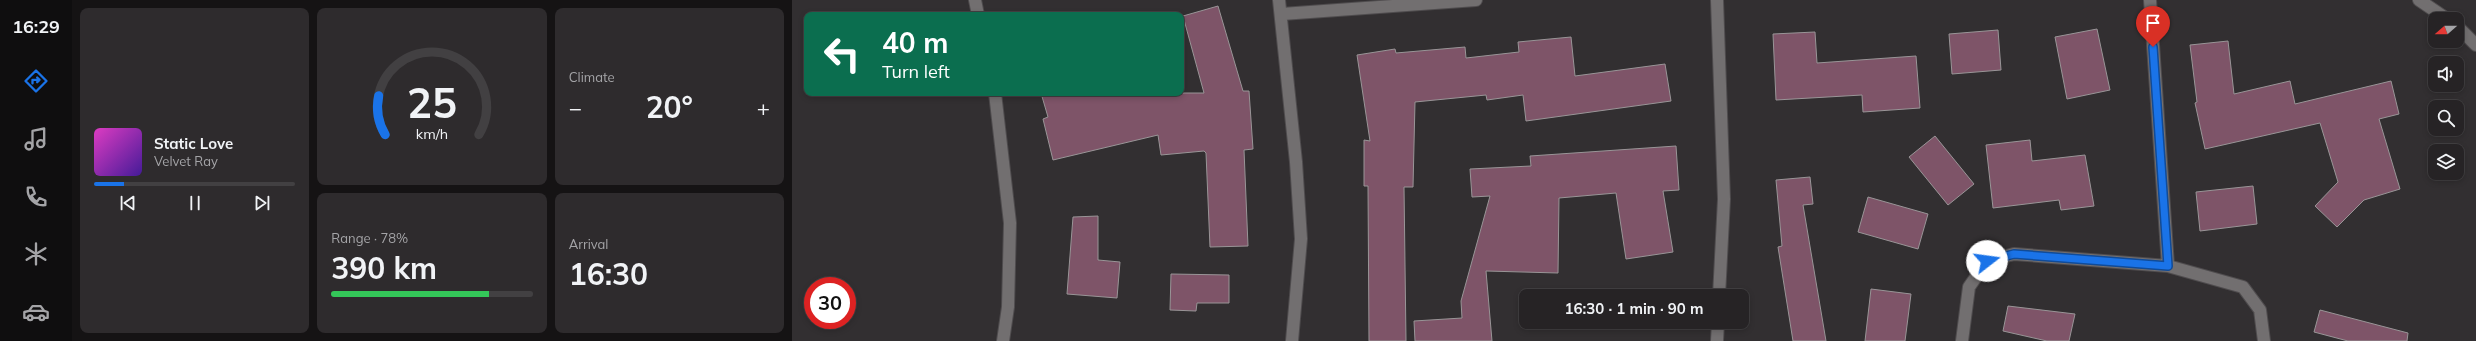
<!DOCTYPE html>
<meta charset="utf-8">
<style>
:root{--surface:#262325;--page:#2e2b2d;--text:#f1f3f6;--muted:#a4a4a7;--line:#424042;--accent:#1a73e8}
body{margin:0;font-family:Mulish,sans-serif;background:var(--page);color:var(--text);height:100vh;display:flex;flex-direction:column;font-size:15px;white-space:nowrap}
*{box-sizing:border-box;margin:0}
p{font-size:13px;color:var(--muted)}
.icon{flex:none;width:22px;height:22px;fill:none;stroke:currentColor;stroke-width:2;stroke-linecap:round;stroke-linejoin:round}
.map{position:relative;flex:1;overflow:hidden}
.drawer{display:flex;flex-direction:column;gap:8px;padding:8px;background:#151314;width:720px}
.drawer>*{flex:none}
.banner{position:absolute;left:12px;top:12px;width:380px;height:84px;border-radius:8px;box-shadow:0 2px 6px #0003,0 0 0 1px var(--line);background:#0b6e4f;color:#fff;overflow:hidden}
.needle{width:26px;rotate:250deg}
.controls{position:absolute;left:1636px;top:12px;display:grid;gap:8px}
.controls a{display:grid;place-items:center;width:36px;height:36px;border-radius:8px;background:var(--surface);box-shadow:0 2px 6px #0003,0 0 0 1px var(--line);font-size:20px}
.speed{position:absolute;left:12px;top:277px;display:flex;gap:8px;font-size:20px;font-weight:700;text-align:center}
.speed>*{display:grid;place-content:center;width:52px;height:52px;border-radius:50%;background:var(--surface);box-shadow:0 2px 6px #0003,0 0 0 1px var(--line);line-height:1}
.speed .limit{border:6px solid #d22;background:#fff;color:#111}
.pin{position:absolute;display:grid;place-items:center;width:34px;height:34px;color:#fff;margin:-41px -17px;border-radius:50% 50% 50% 0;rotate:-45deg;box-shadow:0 0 4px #0007}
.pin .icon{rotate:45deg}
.me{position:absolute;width:44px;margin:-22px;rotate:75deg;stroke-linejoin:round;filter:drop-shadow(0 0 3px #0008)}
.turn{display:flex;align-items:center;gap:14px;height:84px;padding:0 12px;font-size:18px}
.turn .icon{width:52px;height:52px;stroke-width:2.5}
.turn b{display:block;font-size:28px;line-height:34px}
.big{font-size:30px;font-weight:700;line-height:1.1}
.drawer .widget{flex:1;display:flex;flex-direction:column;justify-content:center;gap:6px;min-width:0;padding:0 14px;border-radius:8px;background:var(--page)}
.drawer .dial{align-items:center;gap:0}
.dial svg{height:104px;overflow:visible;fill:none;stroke:var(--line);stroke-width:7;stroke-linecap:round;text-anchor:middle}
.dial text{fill:var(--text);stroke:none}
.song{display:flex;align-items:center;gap:12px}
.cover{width:48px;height:48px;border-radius:6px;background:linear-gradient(135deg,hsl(310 70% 55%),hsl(260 70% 35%))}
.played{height:4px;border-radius:2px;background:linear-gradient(90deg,var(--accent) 15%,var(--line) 15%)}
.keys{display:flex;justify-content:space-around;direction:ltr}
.heat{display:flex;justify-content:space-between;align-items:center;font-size:22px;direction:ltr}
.charge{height:6px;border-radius:3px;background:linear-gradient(90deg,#34c759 78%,var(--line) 0)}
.drawer .tiles{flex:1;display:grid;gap:8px;grid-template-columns:repeat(3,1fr)}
.widget:first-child{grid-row:span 2}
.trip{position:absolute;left:727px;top:289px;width:230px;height:40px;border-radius:8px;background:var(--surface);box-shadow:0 2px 6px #0003,0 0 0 1px var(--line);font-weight:700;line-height:40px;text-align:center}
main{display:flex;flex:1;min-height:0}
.dock{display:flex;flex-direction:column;width:72px;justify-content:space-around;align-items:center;background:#0f0e0f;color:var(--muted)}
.dock .icon{width:28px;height:28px}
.dock .selected{color:var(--accent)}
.dock b{font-size:18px;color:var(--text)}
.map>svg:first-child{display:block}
.building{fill:#7e5468;stroke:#999597}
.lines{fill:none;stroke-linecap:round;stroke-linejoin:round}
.minor-casing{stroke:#4f4c4e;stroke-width:14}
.minor{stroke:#726f70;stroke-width:12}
.route-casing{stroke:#114b97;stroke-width:10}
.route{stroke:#1a73e8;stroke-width:7}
</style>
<main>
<nav class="dock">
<b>16:29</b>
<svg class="icon selected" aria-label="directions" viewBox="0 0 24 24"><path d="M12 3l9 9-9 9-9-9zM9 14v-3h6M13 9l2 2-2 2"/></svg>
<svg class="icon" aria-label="music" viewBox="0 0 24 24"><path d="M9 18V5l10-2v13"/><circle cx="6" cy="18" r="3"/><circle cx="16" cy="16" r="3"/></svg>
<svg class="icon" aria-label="phone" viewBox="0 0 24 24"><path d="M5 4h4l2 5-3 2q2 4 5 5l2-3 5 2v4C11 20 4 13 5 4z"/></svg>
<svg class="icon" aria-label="climate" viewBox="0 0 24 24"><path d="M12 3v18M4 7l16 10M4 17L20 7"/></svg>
<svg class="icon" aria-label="car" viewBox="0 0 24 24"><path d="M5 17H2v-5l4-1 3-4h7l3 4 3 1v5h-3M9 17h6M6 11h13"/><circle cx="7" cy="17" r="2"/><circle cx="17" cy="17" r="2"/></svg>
</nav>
<section class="drawer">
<div class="tiles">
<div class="widget">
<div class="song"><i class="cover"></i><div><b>Static Love</b><p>Velvet Ray</p></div></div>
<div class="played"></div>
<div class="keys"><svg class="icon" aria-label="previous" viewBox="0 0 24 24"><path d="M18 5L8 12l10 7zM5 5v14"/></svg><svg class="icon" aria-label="pause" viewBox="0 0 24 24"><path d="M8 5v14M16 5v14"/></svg><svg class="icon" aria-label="next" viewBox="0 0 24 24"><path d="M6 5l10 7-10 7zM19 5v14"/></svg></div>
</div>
<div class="widget dial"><svg viewBox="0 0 100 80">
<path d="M14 69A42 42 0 1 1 86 69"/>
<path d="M14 69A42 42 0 0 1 9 39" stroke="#1a73e8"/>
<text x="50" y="56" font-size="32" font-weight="700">25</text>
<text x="50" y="72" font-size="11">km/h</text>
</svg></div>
<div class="widget"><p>Climate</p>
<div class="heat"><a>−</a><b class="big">20°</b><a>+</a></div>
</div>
<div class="widget"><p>Range · 78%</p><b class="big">390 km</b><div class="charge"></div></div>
<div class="widget"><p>Arrival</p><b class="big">16:30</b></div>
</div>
</section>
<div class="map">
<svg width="1684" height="341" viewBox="0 0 1684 341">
<rect width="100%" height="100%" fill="#322f31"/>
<!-- building -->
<path class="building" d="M426,6l25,85h6l4,58 -9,1 4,96 -38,1 -4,-94 -2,-2 -43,4 -3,-20 -105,25 -10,-41 5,-2 -7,-24h163l-21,-77z
M1305,29l13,61 -43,9 -12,-62z
M1206,30l3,40 -49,4 -3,-40z
M1023,32l2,31 99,-7 4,52 -57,4 -1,-17 -86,5 -3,-66z
M779,37l4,39 90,-12 6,37 -145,20 -3,-26 -36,5 -1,-5 -71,7 -2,85h-9l2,154h-37l-1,-155h-4v-46l6,1 -13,-86 38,-6 1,4 69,-6 1,11 53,-6 -1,-10z
M1436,41l6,53 56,-13 5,23 96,-23 8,33 -20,5 21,70 -36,11 -27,27 -22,-21 23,-24 -18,-59 -115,26 -10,-46 2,-1 -7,-57z
M1143,136l39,48 -26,21 -39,-48z
M1238,140l2,21 53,-6 9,51 -33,4 -2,-10 -66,8 -7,-63z
M884,146l3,44 -16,1 10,61 -47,7 -10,-66 -57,5 -1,75 -72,-2 6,70h-77l-1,-20 48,-3 -1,-17 29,-105 -18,1 -2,-28 61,-3 -1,-10z
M1018,177l3,27 -10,1 23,136h-33l-15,-94 4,-1 -6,-66z
M1461,186l4,38 -57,7 -4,-39z
M1076,197l60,17 -10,35 -60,-17z
M306,216v44l22,2 -3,36 -50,-4 6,-77z
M379,274l58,1v28h-32l-1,8 -26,-1z
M1079,289l40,5 -6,47h-40z
M1216,306l67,8 -6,27h-22l-44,-10z
M1528,310l88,23 -1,8h-59l-34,-9z"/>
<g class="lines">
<defs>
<path id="minor" d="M183,0l3,15
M487,0l17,162 5,77 -9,102
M925,0l7,199 -5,97
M1358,0l18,266
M1627,0l28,19
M490,14l194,-14
M1665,26l19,19
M203,93l15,130 -2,84 -5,34
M925,341l1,-19
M1170,341l7,-54 18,-26 27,-7 154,12 75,21 17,23 4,31"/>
</defs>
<!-- minor casing -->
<use href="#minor" class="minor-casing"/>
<!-- minor -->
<use href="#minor" class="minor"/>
</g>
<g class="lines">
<defs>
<path id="route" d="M1195,261l27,-7 154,12 -15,-219"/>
</defs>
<!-- route casing -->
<use href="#route" class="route-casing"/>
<!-- route -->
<use href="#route" class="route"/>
</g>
</svg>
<div class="controls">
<a><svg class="needle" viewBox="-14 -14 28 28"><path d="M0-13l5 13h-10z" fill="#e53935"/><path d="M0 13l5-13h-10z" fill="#a4a4a7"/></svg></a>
<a><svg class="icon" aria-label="sound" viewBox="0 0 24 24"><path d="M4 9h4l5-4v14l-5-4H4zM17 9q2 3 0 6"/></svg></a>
<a><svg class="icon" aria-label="search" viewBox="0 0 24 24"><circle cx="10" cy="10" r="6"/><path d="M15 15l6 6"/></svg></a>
<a><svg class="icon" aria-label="layers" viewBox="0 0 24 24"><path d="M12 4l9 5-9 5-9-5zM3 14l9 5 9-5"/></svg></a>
</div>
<div class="speed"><div class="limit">30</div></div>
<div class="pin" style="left:1361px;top:47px;background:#d93025"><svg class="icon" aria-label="arrive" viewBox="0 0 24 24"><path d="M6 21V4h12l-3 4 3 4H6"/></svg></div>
<svg class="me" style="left:1195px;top:261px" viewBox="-20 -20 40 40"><circle r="19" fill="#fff"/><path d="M0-13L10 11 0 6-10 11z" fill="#1a73e8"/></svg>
<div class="trip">16:30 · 1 min · 90 m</div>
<div class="banner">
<div class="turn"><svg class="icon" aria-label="left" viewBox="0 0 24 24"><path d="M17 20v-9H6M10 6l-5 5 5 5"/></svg><div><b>40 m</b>Turn left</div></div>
</div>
</div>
</main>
